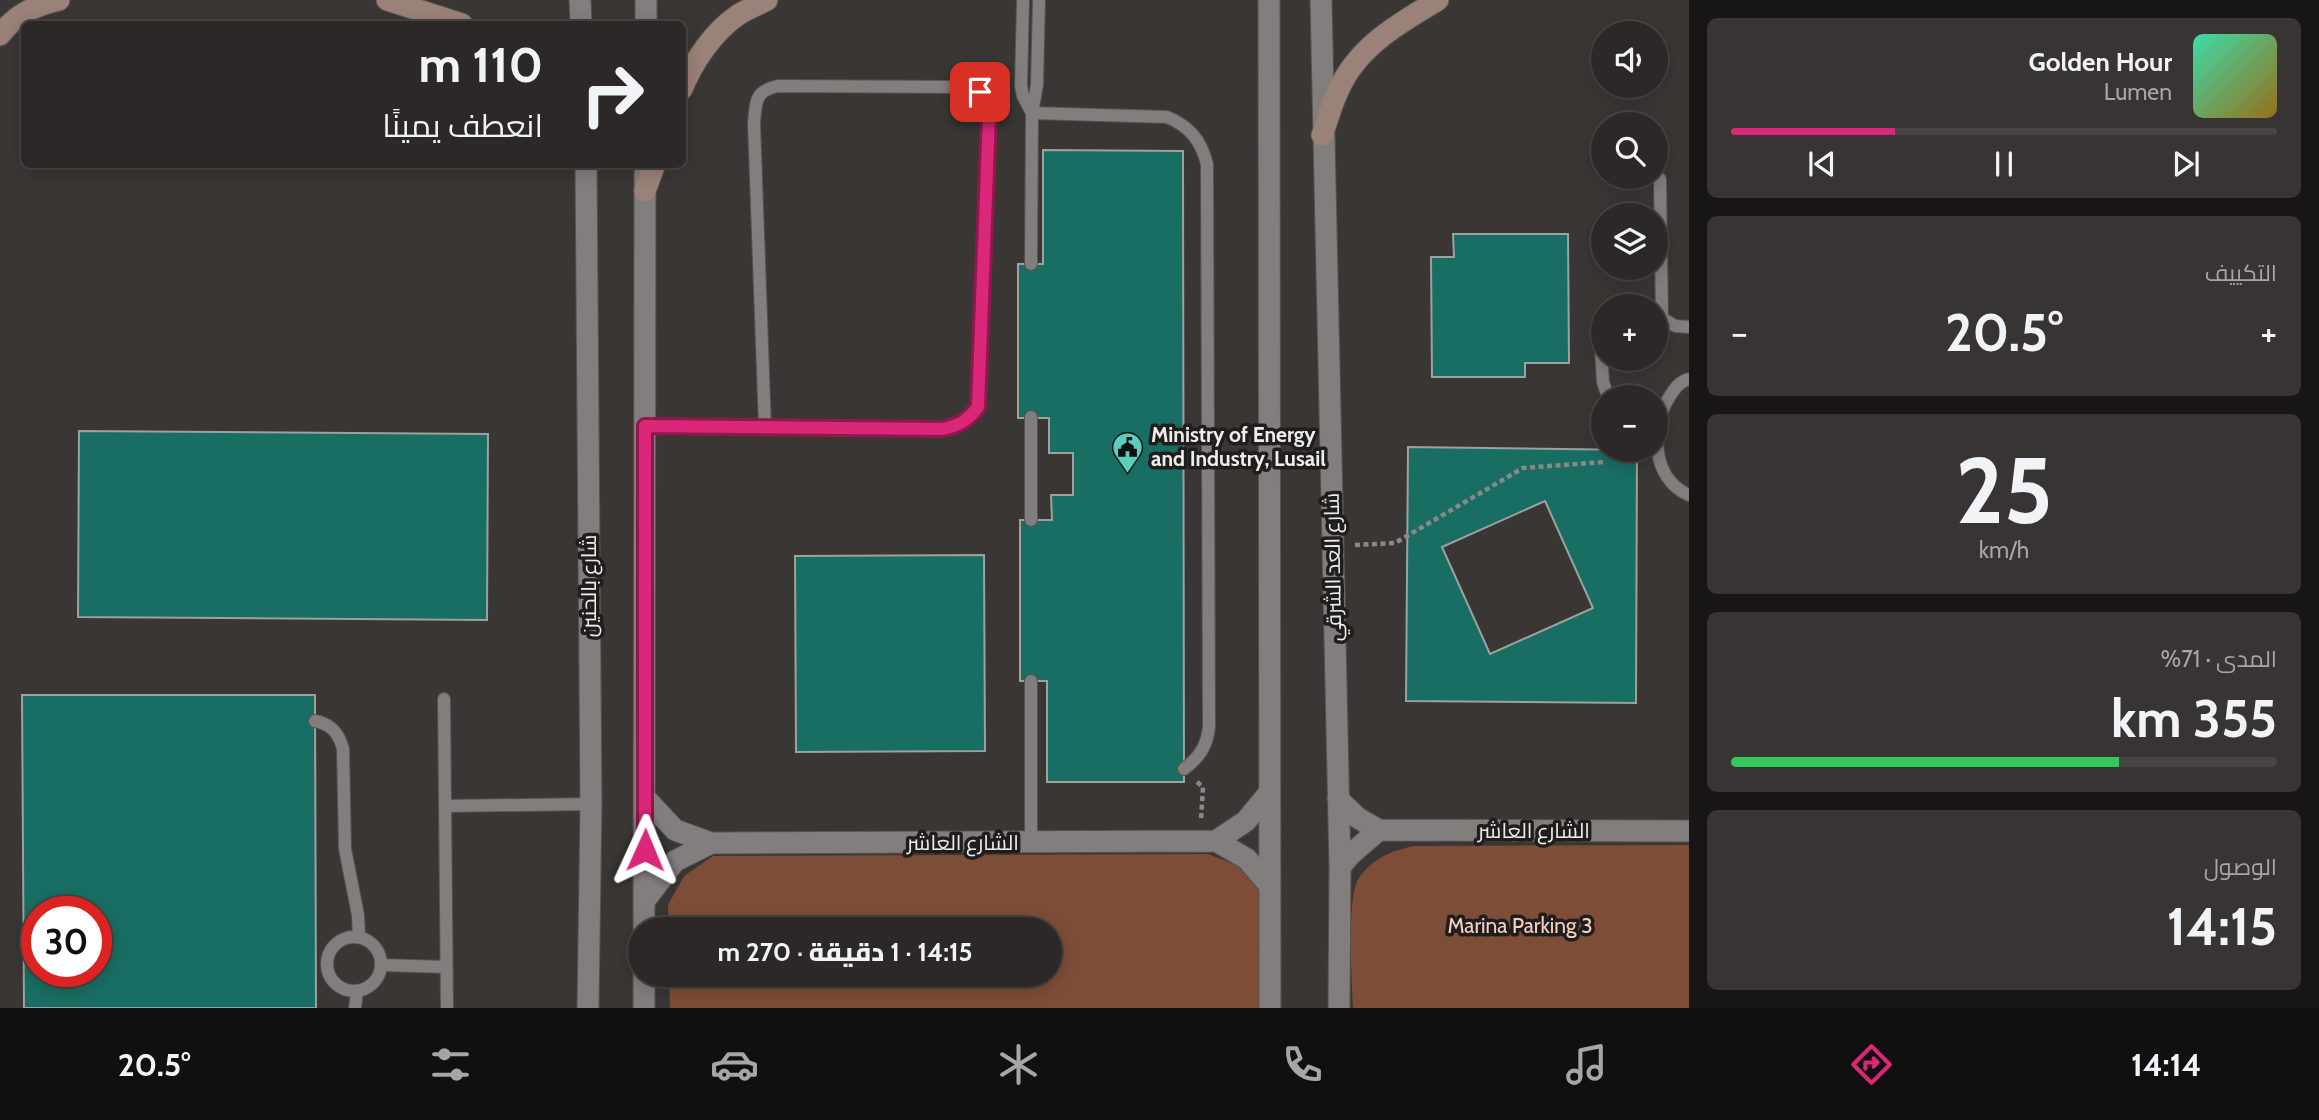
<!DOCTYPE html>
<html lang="ar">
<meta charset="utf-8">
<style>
:root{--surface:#2b2827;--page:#373433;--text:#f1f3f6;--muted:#a6a6a7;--line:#474444;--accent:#db2777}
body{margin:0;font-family:Cabin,Cairo,sans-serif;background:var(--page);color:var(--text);direction:rtl;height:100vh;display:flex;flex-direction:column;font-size:26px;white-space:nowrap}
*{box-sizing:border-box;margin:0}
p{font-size:23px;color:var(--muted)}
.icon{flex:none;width:38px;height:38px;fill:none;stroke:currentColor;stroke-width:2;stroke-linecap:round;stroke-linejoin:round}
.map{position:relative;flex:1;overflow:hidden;direction:ltr}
.details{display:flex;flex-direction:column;gap:18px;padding:18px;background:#181615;width:630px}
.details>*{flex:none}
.guide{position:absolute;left:21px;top:21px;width:665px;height:147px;border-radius:10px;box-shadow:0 4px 18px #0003,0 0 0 2px var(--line);direction:rtl;background:#2b2827;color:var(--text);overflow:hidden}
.tools{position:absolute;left:1591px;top:21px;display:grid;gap:14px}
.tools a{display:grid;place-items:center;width:77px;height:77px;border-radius:50%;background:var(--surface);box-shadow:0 4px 18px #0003,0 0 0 2px var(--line);font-size:35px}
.speed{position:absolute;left:21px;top:896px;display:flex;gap:14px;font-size:35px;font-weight:700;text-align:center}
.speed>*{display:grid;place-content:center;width:91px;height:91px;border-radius:50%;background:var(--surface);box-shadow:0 4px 18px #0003,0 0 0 2px var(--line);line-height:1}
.speed .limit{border:10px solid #d22;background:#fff;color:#111}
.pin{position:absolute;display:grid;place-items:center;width:60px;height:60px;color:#fff;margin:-30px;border-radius:14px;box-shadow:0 4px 10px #0006}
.me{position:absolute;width:77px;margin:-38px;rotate:1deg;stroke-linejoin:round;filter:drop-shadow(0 0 5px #0008)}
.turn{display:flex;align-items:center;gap:24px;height:147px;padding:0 28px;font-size:32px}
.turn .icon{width:91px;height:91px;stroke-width:2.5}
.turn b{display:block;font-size:49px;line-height:60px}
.big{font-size:52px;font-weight:800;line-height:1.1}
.details .widget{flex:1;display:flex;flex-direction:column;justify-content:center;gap:10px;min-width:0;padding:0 24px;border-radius:10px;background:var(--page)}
.details .dial{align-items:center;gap:0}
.dial b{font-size:91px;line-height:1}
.song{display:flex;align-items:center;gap:21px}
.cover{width:84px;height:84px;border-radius:10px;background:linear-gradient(135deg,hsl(160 70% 55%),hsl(40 70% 35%))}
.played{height:7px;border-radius:4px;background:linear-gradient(90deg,var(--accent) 30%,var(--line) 30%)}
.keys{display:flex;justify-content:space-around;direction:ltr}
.heat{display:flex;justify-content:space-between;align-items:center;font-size:38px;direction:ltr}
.charge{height:10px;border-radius:5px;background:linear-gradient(90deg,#34c759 71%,var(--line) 0)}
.trip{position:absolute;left:628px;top:917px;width:434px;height:70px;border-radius:35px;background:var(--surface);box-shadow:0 4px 18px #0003,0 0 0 2px var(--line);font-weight:800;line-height:70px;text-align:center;direction:rtl}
.menu{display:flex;height:112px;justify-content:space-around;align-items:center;background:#111010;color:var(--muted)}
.menu .icon{width:49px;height:49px}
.menu .current{color:var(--accent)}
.menu b{font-size:32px;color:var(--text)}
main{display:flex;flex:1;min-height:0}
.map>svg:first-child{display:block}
.green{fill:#7d4d38}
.building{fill:#196e63;stroke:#9da1a0;stroke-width:2;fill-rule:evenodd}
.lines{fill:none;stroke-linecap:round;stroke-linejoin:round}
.lane-casing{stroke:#565352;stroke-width:14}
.street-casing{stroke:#565352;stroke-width:23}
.secondary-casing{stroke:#565352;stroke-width:23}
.path{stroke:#8b8987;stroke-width:4.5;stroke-dasharray:5 3.5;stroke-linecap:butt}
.lane{stroke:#827e7d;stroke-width:12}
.street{stroke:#827e7d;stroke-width:21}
.secondary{stroke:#9a8278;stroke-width:21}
.route-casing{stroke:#8e194d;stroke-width:18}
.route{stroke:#db2777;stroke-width:12}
.labels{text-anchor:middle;stroke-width:7;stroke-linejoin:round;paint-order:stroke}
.poi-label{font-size:21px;font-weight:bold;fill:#efedec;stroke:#1f1e1d;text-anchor:start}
.street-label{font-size:21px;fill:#efedec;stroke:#1f1e1d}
.park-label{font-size:21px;fill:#f3d0c2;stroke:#1f1e1d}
</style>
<main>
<section class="details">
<div class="widget">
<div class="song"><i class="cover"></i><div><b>Golden Hour</b><p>Lumen</p></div></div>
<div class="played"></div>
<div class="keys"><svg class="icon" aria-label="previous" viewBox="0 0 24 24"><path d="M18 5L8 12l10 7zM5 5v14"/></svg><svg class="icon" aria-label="pause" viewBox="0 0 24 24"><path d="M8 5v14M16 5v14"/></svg><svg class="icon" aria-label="next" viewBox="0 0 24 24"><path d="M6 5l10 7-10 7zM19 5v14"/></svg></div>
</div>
<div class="widget"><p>التكييف</p>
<div class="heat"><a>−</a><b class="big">20.5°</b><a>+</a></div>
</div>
<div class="widget dial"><b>25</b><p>km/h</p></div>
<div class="widget"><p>المدى · 71%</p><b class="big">355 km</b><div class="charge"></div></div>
<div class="widget"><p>الوصول</p><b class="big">14:15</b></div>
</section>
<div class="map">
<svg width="1689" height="1008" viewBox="0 0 1689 1008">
<rect width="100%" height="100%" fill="#393634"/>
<!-- green -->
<path class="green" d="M1413,846l276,-1v163h-336c-1,-25 -7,-112 6,-130 15,-21 31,-26 54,-32z
M1208,854l28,11 23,21 3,122h-592l-1,-33h381v-46h-381l-1,-24 16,-29 29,-20z"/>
<!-- building -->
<path class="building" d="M1043,150l140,1 1,631h-137v-101h-27v-161h32l-1,-25h22v-42h-24v-35h-31v-154h25z
M1453,234h115l1,129h-44v14h-93l-1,-120h23z
M79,431l409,3 -1,186 -409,-3z
M1408,447l229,3 -1,253 -230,-2z
M1545,501l48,107 -103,46 -48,-107z
M984,555l1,196 -189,1 -1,-196z
M22,695h293l1,313h-292zM37,912h59v59h-59z"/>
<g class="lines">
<defs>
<path id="lane" d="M1023,0l-2,86 2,10 9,17
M1032,113l135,4c22,9 34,23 40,47l2,563c-2,19 -10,31 -25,42
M1660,179l2,139 13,8 14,1
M1031,264l1,-151 5,-28 2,-85
M1600,334l3,48 5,15
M1689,379c-10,3 -13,8 -19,17 -20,30 -19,83 19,99
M1031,417v103
M645,427l297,2c17,-3 26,-8 36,-22l11,-291c-3,-16 -7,-23 -23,-29l-188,-1c-23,5 -22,15 -24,37l11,305
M444,699l3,309
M315,721c16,3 24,12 28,28l2,100 13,66 1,22
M445,806l146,-2
M1031,842v-161
M327 964a27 27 0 1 1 54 0a27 27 0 1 1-54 0Z
M382,965l64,2
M355,1008l2,-17"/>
<path id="street" d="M580,0l1,24
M1269,0l1,1008
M1321,0l19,867 -1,141
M646,24v-24
M586,164l5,640 -3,204
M646,799l29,31 36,13 505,-2 31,18 23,27
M1338,799l20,19 21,12 310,1
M1216,841l30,-20 23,-28
M1340,867l11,-13 28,-24
M645,900l30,-39 36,-18
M644,929l1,-755
M644,1008v-33"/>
<path id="secondary" d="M387,0l75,24
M0,35c16,-21 34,-29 59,-35
M682,89c11,-27 31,-57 56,-74 9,-6 20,-10 29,-15
M1322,135c6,-15 10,-32 17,-46 19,-43 61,-66 99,-89
M645,191l10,-27"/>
</defs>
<!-- lane casing -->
<use href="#lane" class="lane-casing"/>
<!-- street casing -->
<use href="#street" class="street-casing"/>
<!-- secondary casing -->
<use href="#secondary" class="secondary-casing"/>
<!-- path -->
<path class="path" d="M1355,545l40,-2 128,-75 81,-6
M1197,782l6,5 -2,33"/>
<!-- lane -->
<use href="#lane" class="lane"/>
<!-- street -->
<use href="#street" class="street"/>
<!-- secondary -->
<use href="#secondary" class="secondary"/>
</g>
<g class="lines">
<defs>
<path id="route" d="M645,850v-424l297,3c17,-3 26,-9 36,-22l11,-291 -2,-13 -7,-11"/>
</defs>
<!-- route casing -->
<use href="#route" class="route-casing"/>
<!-- route -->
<use href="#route" class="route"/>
</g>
<!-- icons -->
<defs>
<symbol id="civic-pin" viewBox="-11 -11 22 30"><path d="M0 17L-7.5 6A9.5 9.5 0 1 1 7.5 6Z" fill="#5bcebc" stroke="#1f1e1d"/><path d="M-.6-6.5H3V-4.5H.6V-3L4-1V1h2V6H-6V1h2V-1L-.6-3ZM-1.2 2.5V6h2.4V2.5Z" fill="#111"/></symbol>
</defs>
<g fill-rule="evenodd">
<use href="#civic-pin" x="1110" y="430" width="35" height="47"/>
</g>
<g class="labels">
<!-- poi labels -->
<g class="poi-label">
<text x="1151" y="442">Ministry of Energy<tspan x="1151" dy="24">and Industry, Lusail</tspan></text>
</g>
<!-- street labels -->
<g class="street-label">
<text transform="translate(1333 567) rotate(-91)" y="7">شارع العد الشرقي</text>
<text transform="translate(589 586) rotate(-90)" y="7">شارع بالحنين</text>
<text x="1534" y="838">الشارع العاشر</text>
<text x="963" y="850">الشارع العاشر</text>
</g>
<!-- park labels -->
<g class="park-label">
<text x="1520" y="933">Marina Parking 3</text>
</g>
</g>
</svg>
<div class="tools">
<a><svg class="icon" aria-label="sound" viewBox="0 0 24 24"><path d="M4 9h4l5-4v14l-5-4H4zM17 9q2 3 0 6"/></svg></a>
<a><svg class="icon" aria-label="search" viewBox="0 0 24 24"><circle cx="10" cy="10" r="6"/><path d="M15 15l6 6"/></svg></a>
<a><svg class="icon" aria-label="layers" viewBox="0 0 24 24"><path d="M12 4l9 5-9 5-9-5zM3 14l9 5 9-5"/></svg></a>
<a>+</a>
<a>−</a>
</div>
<div class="speed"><div class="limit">30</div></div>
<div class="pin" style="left:980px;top:92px;background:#d93025"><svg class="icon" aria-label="arrive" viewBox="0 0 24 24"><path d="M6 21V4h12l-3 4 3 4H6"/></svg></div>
<svg class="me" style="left:645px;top:850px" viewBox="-20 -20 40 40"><path d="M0-17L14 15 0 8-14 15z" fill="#db2777" stroke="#fff" stroke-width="4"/></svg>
<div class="trip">14:15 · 1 دقيقة · 270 m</div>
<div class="guide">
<div class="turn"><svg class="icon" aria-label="right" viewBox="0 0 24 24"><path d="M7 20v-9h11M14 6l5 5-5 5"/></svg><div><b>110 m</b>انعطف يمينًا</div></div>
</div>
</div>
</main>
<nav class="menu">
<b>14:14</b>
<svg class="icon current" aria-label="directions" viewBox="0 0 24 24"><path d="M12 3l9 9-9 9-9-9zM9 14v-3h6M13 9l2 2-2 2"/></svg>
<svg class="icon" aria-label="music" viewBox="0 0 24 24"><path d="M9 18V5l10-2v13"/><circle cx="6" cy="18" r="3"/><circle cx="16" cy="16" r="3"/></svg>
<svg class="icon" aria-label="phone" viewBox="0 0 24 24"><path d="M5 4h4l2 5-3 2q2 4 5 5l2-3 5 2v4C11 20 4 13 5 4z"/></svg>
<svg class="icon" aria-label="climate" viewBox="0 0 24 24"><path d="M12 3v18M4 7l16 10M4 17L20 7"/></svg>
<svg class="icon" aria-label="car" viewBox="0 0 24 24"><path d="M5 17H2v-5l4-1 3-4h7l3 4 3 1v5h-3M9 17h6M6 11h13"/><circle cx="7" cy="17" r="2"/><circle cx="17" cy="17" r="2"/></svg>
<svg class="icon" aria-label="filters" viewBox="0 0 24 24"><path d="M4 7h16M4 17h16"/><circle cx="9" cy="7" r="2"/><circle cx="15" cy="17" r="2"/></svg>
<b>20.5°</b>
</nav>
